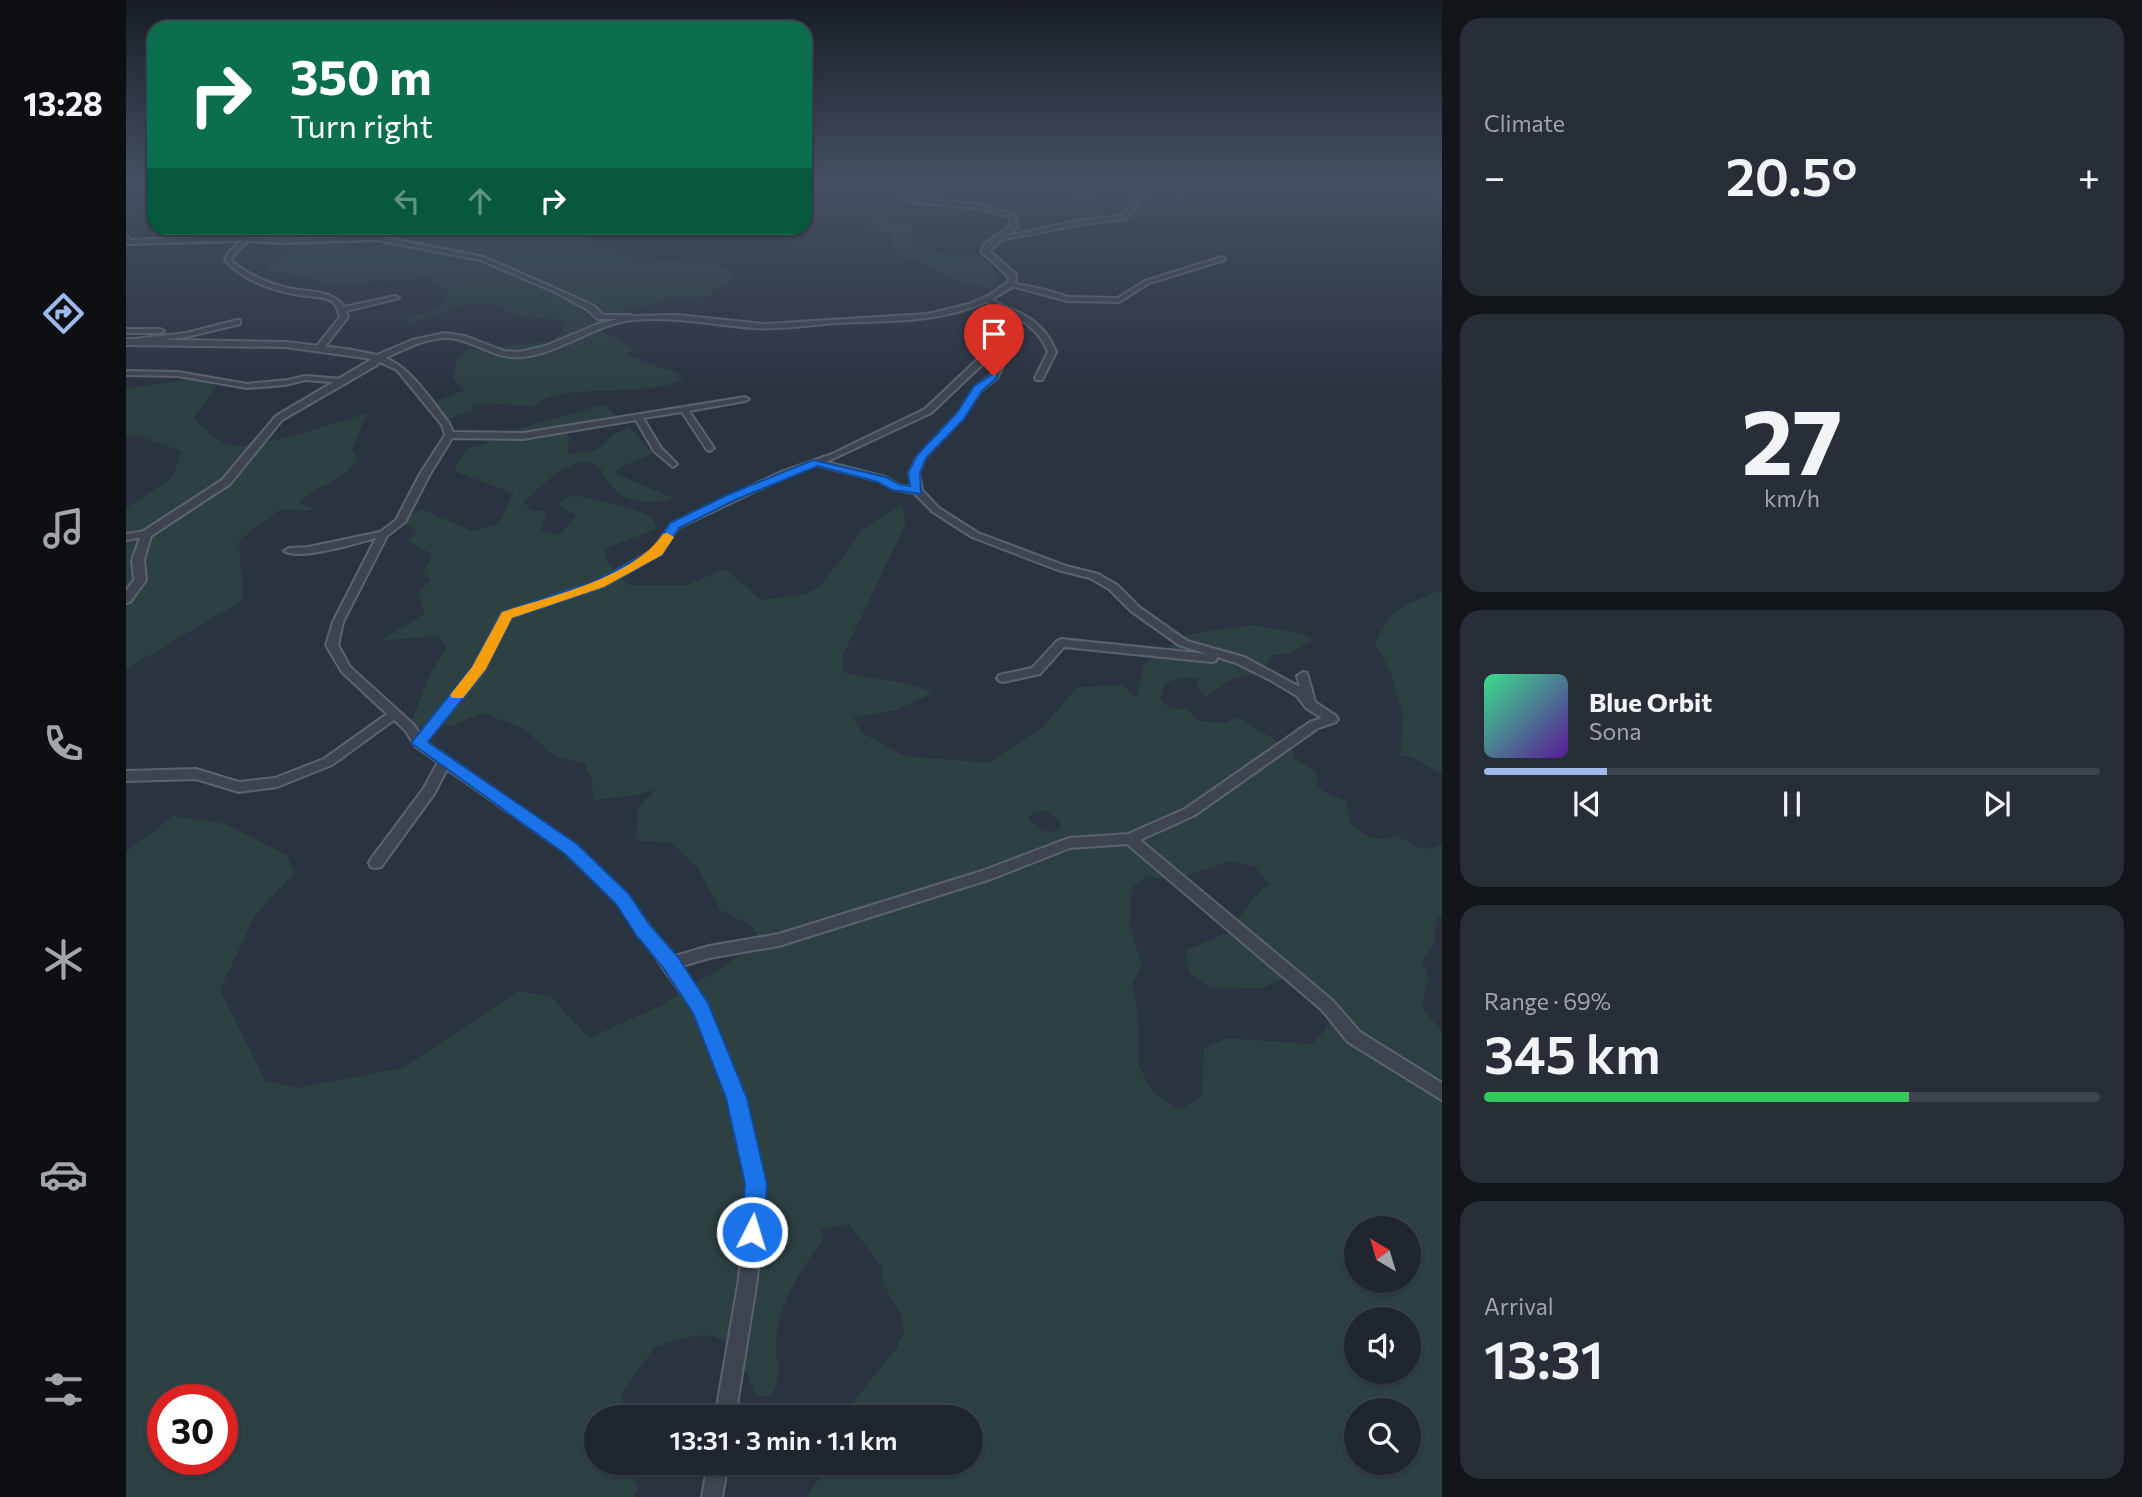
<!DOCTYPE html>
<meta charset="utf-8">
<style>
:root{--surface:#202630;--page:#282e38;--text:#f1f3f6;--muted:#a2a5ab;--line:#3d434c;--accent:#9ebaed}
body{margin:0;font-family:Commissioner,sans-serif;background:var(--page);color:var(--text);height:100vh;display:flex;flex-direction:column;font-size:26px;white-space:nowrap}
*{box-sizing:border-box;margin:0}
p{font-size:23px;color:var(--muted)}
.icon{flex:none;width:38px;height:38px;fill:none;stroke:currentColor;stroke-width:2;stroke-linecap:round;stroke-linejoin:round}
.map{position:relative;flex:1;overflow:hidden}
.details{display:flex;flex-direction:column;gap:18px;padding:18px;background:#12151a;width:700px}
.details>*{flex:none}
.banner{position:absolute;left:21px;top:21px;width:665px;height:214px;border-radius:21px;box-shadow:0 2px 5px #0004,0 0 0 2px var(--line);background:#0b6e4f;color:#fff;overflow:hidden}
.needle{width:46px;rotate:322deg}
.buttons{position:absolute;left:1218px;top:1216px;display:grid;gap:14px}
.buttons a{display:grid;place-items:center;width:77px;height:77px;border-radius:50%;background:var(--surface);box-shadow:0 2px 5px #0004,0 0 0 2px var(--line);font-size:35px}
.speed{position:absolute;left:21px;top:1384px;display:flex;gap:14px;font-size:35px;font-weight:700;text-align:center}
.speed>*{display:grid;place-content:center;width:91px;height:91px;border-radius:50%;background:var(--surface);box-shadow:0 2px 5px #0004,0 0 0 2px var(--line);line-height:1}
.speed .limit{border:10px solid #d22;background:#fff;color:#111}
.pin{position:absolute;display:grid;place-items:center;width:60px;height:60px;color:#fff;margin:-72px -30px;border-radius:50% 50% 50% 0;rotate:-45deg;box-shadow:0 0 7px #0007}
.pin .icon{rotate:45deg}
.me{position:absolute;width:77px;margin:-38px;rotate:5deg;stroke-linejoin:round;filter:drop-shadow(0 0 5px #0008)}
.turn{display:flex;align-items:center;gap:24px;height:147px;padding:0 28px;font-size:32px}
.turn .icon{width:91px;height:91px;stroke-width:2.5}
.turn b{display:block;font-size:49px;line-height:60px}
.lanes{display:flex;align-items:center;height:66px;padding:0 28px;background:#0003;justify-content:center;gap:35px;direction:ltr}
.lanes .off{opacity:.35}
.big{font-size:52px;font-weight:600;line-height:1.1}
.details .card{flex:1;display:flex;flex-direction:column;justify-content:center;gap:10px;min-width:0;padding:0 24px;border-radius:21px;background:var(--page)}
.details .dial{align-items:center;gap:0}
.dial b{font-size:91px;line-height:1}
.song{display:flex;align-items:center;gap:21px}
.cover{width:84px;height:84px;border-radius:10px;background:linear-gradient(135deg,hsl(150 70% 55%),hsl(270 70% 35%))}
.played{height:7px;border-radius:4px;background:linear-gradient(90deg,var(--accent) 20%,var(--line) 20%)}
.keys{display:flex;justify-content:space-around;direction:ltr}
.heat{display:flex;justify-content:space-between;align-items:center;font-size:38px;direction:ltr}
.charge{height:10px;border-radius:5px;background:linear-gradient(90deg,#34c759 69%,var(--line) 0)}
.trip{position:absolute;left:458px;top:1405px;width:399px;height:70px;border-radius:35px;background:var(--surface);box-shadow:0 2px 5px #0004,0 0 0 2px var(--line);font-weight:600;line-height:70px;text-align:center}
main{display:flex;flex:1;min-height:0}
.tab-bar{display:flex;flex-direction:column;width:126px;justify-content:space-around;align-items:center;background:#0d0f13;color:var(--muted)}
.tab-bar .icon{width:49px;height:49px}
.tab-bar .active{color:var(--accent)}
.tab-bar b{font-size:32px;color:var(--text)}
.map>svg:first-child{display:block}
.green{fill:#2d4042;fill-rule:evenodd}
.lines{fill:none;stroke-linecap:round;stroke-linejoin:round}
.minor-casing{stroke:#5c636e;stroke-width:4}
.tertiary-casing{stroke:#5c636e;stroke-width:4}
.minor{fill:#3e4550;fill-rule:evenodd}
.tertiary{fill:#3e4550;fill-rule:evenodd}
.route{fill:#1a73e8;stroke:#114b97;stroke-width:2}
.slow{fill:#f59e0b}
</style>
<main>
<nav class="tab-bar">
<b>13:28</b>
<svg class="icon active" aria-label="directions" viewBox="0 0 24 24"><path d="M12 3l9 9-9 9-9-9zM9 14v-3h6M13 9l2 2-2 2"/></svg>
<svg class="icon" aria-label="music" viewBox="0 0 24 24"><path d="M9 18V5l10-2v13"/><circle cx="6" cy="18" r="3"/><circle cx="16" cy="16" r="3"/></svg>
<svg class="icon" aria-label="phone" viewBox="0 0 24 24"><path d="M5 4h4l2 5-3 2q2 4 5 5l2-3 5 2v4C11 20 4 13 5 4z"/></svg>
<svg class="icon" aria-label="climate" viewBox="0 0 24 24"><path d="M12 3v18M4 7l16 10M4 17L20 7"/></svg>
<svg class="icon" aria-label="car" viewBox="0 0 24 24"><path d="M5 17H2v-5l4-1 3-4h7l3 4 3 1v5h-3M9 17h6M6 11h13"/><circle cx="7" cy="17" r="2"/><circle cx="17" cy="17" r="2"/></svg>
<svg class="icon" aria-label="filters" viewBox="0 0 24 24"><path d="M4 7h16M4 17h16"/><circle cx="9" cy="7" r="2"/><circle cx="15" cy="17" r="2"/></svg>
</nav>
<div class="map">
<svg width="1316" height="1497" viewBox="0 0 1316 1497">
<rect width="100%" height="100%" fill="#2a3340"/>
<!-- green -->
<path class="green" d="M932,181h14l26,15 -24,1 -1,3 4,6 -26,-4 -12,-5 13,-6z
M1042,181h22l15,15 1,17c-8,7 -23,8 -31,3l13,-6v-6z
M749,218l21,2 16,5v18l10,7 13,3 49,6 13,13 -2,11 -4,5 -39,-9 -27,-16 -32,-10 -3,-20 -18,-3 -7,-6z
M80,228h47l6,5 39,1 28,-6h44l-6,6 -22,11 12,4 15,-1 57,-20h158l4,7 -5,10 49,14 86,6 16,8 -1,7 -26,16 -58,8 -45,12 27,1 -36,11 39,21 -8,6 51,18 7,6c-39,21 -128,1 -150,28 -21,-1 -39,-6 -61,-2l-1,6 -29,10 -7,-20 29,-11 -12,-11 4,-21 10,-8 87,-9 15,-20 -57,-6 -15,-12 -35,2 -48,18 -11,-5 35,-9 11,-18 -19,-13 -96,6 -69,-15 5,-6 28,-15c-27,-17 -90,-7 -122,-6z
M72,378l15,2 2,7 -22,32c11,8 23,22 36,26 22,7 111,-24 139,-32l-16,36 5,9c-13,25 -40,26 -59,45l18,7h-37l-40,30 4,60 -117,69v-161l47,-31 9,-26 -47,-16 -9,2v-48z
M478,404l13,12 -51,14 3,8 -1,16 28,-4 18,-16 15,-8 24,28 -34,13 -4,6 58,25c-30,10 -59,3 -72,-29 -4,-2 -11,-7 -15,-7 -18,-2 -51,28 -62,40l7,9h15l-5,20 19,4 16,-19 -18,-13 16,-8 57,13 21,9 5,12 -53,20 3,13 20,23h60l38,-16 36,31 44,-6 16,-8 41,-56 40,-26 4,19 -63,132v17c33,11 59,5 90,21l-36,17 -44,8 9,15 43,23 83,7 54,-35 35,-41 46,-2 14,14 7,-35 42,-29 66,-10 49,8 12,7 -24,13 -17,2c-11,24 -22,17 -42,26 -8,4 -16,11 -24,16l-7,-6 -2,-12c-13,-3 -21,0 -32,5l-5,13c6,13 15,12 27,12l13,12 26,2 11,-6 57,34 -1,7 19,11 6,8 -2,8 8,7 22,9 6,25c15,9 26,18 42,10 19,4 28,22 48,7v74l-5,1 -4,27 -11,15 7,22 -4,6 -2,21 19,23v465h-635l21,-34h143v-45l-123,-1 3,-12 46,-57 7,-16 -3,-18 -18,-30 -1,-17 -33,-43 -29,5 4,9c-22,29 -46,66 -48,104 -1,24 8,28 -4,53l-16,2c-8,-23 -21,-63 -53,-62 -15,1 -33,8 -48,12l-33,45v25l-25,1v45h31l10,27 -4,7h-508v-645l48,-36 52,8 61,31 8,17 -40,43 -35,75 45,90 31,8 106,-20 117,-77 32,6 38,41 71,-32 100,-63 -9,-18 -31,-15 -23,-44 -26,-23 -35,-2 2,-33 18,-18 -24,6 -39,4 -1,-20 -7,-16 -30,-8 -31,-27 -41,-16 -32,13 -42,1 21,-52 17,-28 -9,-11 -59,5 46,-27 -6,-21 12,-14 -8,-6 9,-19 -24,-13 10,-11 -18,-8 22,-14c16,11 33,14 50,23l28,-8 13,-30 -59,-22 12,-22 15,-4 18,-10zM921,811l14,11v6c-17,8 -21,3 -33,-10l6,-6zM1104,861l25,6 15,18 -8,3 -35,45 -41,17 3,22 22,17 51,-1 20,-9 26,10 25,19 -7,21 -14,15 -85,-6 -23,10 -2,49 -22,13 -27,-18 -14,-25 -2,-61 -5,-22 10,-19 -13,-41 3,-38 17,-10 23,5zM1230,1228h53v53h-53zM1230,1320h53v52h-53zM37,1400h59v60h-59zM1230,1410h53v53h-53z
M1316,590v184l-33,-18h-9l3,-42 -13,-44 -15,-26c16,-37 32,-40 67,-54z"/>
<g class="lines">
<defs>
<path id="minor" d="M1000,181c10,0 16,4 19,13l-19,25 -49,6 -77,15 -3,-2 80,-17 45,-5 17,-22 -2,-5z
M1279,181h10l27,8v4z
M0,235l4,5 94,-4 58,3 95,-3 107,21 75,33 35,16 9,9h28l4,2 -4,2h-33l-10,-9 -33,-18 -75,-32 -103,-20 -95,3 -34,-2 -14,13 -3,6c15,14 34,22 53,27 19,6 49,1 60,20l51,-11 4,2 -53,13 2,6 -25,32h-3l-4,-2 24,-30c-2,-6 -3,-11 -7,-15 -8,-6 -19,-5 -28,-6 -28,-4 -61,-14 -80,-36l4,-8 12,-11 -113,3 -2,-1z
M1096,257l3,2 -1,1 -75,23 -30,19 -52,-1 -59,-16 3,-2 31,6 26,8 50,1 27,-17z
M860,298h4c8,7 17,9 26,13 20,9 32,21 40,41l-14,28h-6l-1,-2 13,-26c-10,-25 -28,-34 -52,-44l11,50 -10,20 -16,13 -18,27 -38,40 -6,15 3,17 17,18 39,25 88,33 32,8 19,11 22,22 48,34 57,16 56,30 -3,-11 6,-4 4,1 8,29 21,14 2,3 -2,3 -18,6 -123,87 -55,25 192,160 28,32 82,51v17l-94,-58 -26,-32 -195,-166 -57,4 -79,31 -212,67 -70,12 -30,9 27,37 38,94 21,86 -8,95 -22,139h-20l24,-139 8,-95 -19,-86 -33,-85 -78,-110 -51,-50 -119,-84 -13,25 -53,73 -5,1 -5,-1 -2,-4 2,-4 53,-71 14,-26 -23,-16 -10,-16 -11,-10 -62,45 -55,22 -38,5 -43,-13 -70,2v-10l70,-2 43,13 36,-4 49,-19 63,-45 -45,-42 -16,-27 7,-23 43,-84c-19,5 -77,23 -92,13l5,-3 19,-1 72,-15 16,-12 24,-46 25,-39 -3,-10 -45,-55 -22,-10v-4c30,1 57,46 74,67l4,9 70,1 222,-36 4,2 -4,2 -56,10 25,37 -4,3 -3,-1 -25,-38 -39,6 18,30 16,16 -4,3 -19,-16 -18,-31 -113,19 -71,-1 -22,36 -25,48 -18,14 -44,86 -5,23 12,22 63,57 7,10 54,-67 28,-54 94,-31 57,-32 18,-26 108,-51 53,-19 93,-45 54,-51 10,-43 -2,-5 3,-5 -6,-6zM867,331l6,27 -8,17 -16,12 -18,27 -40,43 -8,16 3,14 -13,-2 -14,-8 -59,-15 105,-49 55,-52zM691,465l62,16 14,8 21,4 19,19 39,25 86,33 32,8 19,11 22,22 48,34 28,9 -146,-15 -4,2 -25,27 -33,7 -2,3 2,3 4,1 37,-8 24,-27 148,15 4,-1 1,-4 19,6 34,17 27,16 9,12 16,10 -12,4 -125,87 -57,25 -59,4 -87,33 -203,63 -70,12 -37,11 -45,-62 -51,-50 -150,-103 57,-70 27,-55 94,-31 57,-32 17,-26 107,-51z
M111,320h3v4l-54,13 -60,7v-4l60,-7z
M0,329h34l4,2 -4,2h-34z
M0,371l52,1 69,12 41,-4 17,-4 38,3 4,2 -4,2 -38,-3 -20,5 -38,3 -69,-12 -52,-1z
M20,531l5,3 -2,2 -23,4v-6z
M582,1463h20l-6,34h-20z"/>
<path id="tertiary" d="M774,181h6l5,14 5,4 61,5 37,11 4,12 -29,24 27,23 -1,11c-56,39 -112,35 -178,38 -28,2 -56,7 -84,5 -40,-3 -80,-12 -121,-8 -39,5 -71,33 -110,37 -24,3 -43,-13 -66,-18 -25,-5 -52,11 -75,21l-4,5 -95,55 -52,64 -79,52 -7,24 2,20 -16,22 -4,1v-12l8,-11 -2,-20 10,-28 80,-52 54,-64 96,-57 -87,-12 -159,-2v-6l159,3 62,7 30,6 35,-15 33,-7 20,3 39,15 16,1 25,-6 53,-22 31,-8 48,-1 88,9 163,-10 41,-10 21,-9 18,-13 1,-5 -28,-26 4,-7 24,-17 2,-2 -2,-8 -32,-9 -65,-6 -7,-6z"/>
</defs>
<!-- minor casing -->
<use href="#minor" class="minor-casing"/>
<!-- tertiary casing -->
<use href="#tertiary" class="tertiary-casing"/>
<!-- minor -->
<use href="#minor" class="minor"/>
<!-- tertiary -->
<use href="#tertiary" class="tertiary"/>
</g>
<!-- sky -->
<linearGradient id="sky" x2="0" y2="1"><stop stop-color="#171c23"/><stop offset="0.46" stop-color="#445064"/><stop offset="1" stop-color="#445064" stop-opacity="0"/></linearGradient>
<rect width="1316" height="391" fill="url(#sky)"/>
<!-- route -->
<path class="route" d="M868,373l3,1v4l-15,13 -18,28 -38,39 -6,15 1,21 -29,-4 -14,-8 -60,-16 -83,34 -56,28 -17,27 -58,32 -92,31 -28,54 -56,70 149,102 52,50 20,30 29,33 30,46 39,95 20,86 -3,48 -3,8 -9,3 -8,-3 -3,-8 4,-48 -19,-86 -33,-85 -29,-44 -28,-34 -20,-31 -51,-50 -154,-111 61,-76 30,-55 93,-31 58,-31 17,-27 57,-28 86,-35 73,17 13,7 11,2 -2,-13 9,-18 39,-41 18,-28z"/>
<!-- slow -->
<path class="slow" d="M541,533l7,4 -12,18 -58,32 -92,31 -26,51 -23,29h-11l-2,-3 22,-28 30,-55c49,-16 131,-34 161,-78z"/>
</svg>
<div class="buttons">
<a><svg class="needle" viewBox="-14 -14 28 28"><path d="M0-13l5 13h-10z" fill="#e53935"/><path d="M0 13l5-13h-10z" fill="#a2a5ab"/></svg></a>
<a><svg class="icon" aria-label="sound" viewBox="0 0 24 24"><path d="M4 9h4l5-4v14l-5-4H4zM17 9q2 3 0 6"/></svg></a>
<a><svg class="icon" aria-label="search" viewBox="0 0 24 24"><circle cx="10" cy="10" r="6"/><path d="M15 15l6 6"/></svg></a>
</div>
<div class="speed"><div class="limit">30</div></div>
<div class="pin" style="left:868px;top:376px;background:#d93025"><svg class="icon" aria-label="arrive" viewBox="0 0 24 24"><path d="M6 21V4h12l-3 4 3 4H6"/></svg></div>
<svg class="me" style="left:626px;top:1232px" viewBox="-20 -20 40 40"><circle r="17" fill="#1a73e8" stroke="#fff" stroke-width="3"/><path d="M0-11L8 9 0 5-8 9z" fill="#fff"/></svg>
<div class="trip">13:31 · 3 min · 1.1 km</div>
<div class="banner">
<div class="turn"><svg class="icon" aria-label="right" viewBox="0 0 24 24"><path d="M7 20v-9h11M14 6l5 5-5 5"/></svg><div><b>350 m</b>Turn right</div></div>
<div class="lanes"><svg class="icon off" aria-label="left" viewBox="0 0 24 24"><path d="M17 20v-9H6M10 6l-5 5 5 5"/></svg><svg class="icon off" aria-label="ahead" viewBox="0 0 24 24"><path d="M12 20V5M6 11l6-6 6 6"/></svg><svg class="icon" aria-label="right" viewBox="0 0 24 24"><path d="M7 20v-9h11M14 6l5 5-5 5"/></svg></div>
</div>
</div>
<section class="details">
<div class="card"><p>Climate</p>
<div class="heat"><a>−</a><b class="big">20.5°</b><a>+</a></div>
</div>
<div class="card dial"><b>27</b><p>km/h</p></div>
<div class="card">
<div class="song"><i class="cover"></i><div><b>Blue Orbit</b><p>Sona</p></div></div>
<div class="played"></div>
<div class="keys"><svg class="icon" aria-label="previous" viewBox="0 0 24 24"><path d="M18 5L8 12l10 7zM5 5v14"/></svg><svg class="icon" aria-label="pause" viewBox="0 0 24 24"><path d="M8 5v14M16 5v14"/></svg><svg class="icon" aria-label="next" viewBox="0 0 24 24"><path d="M6 5l10 7-10 7zM19 5v14"/></svg></div>
</div>
<div class="card"><p>Range · 69%</p><b class="big">345 km</b><div class="charge"></div></div>
<div class="card"><p>Arrival</p><b class="big">13:31</b></div>
</section>
</main>
